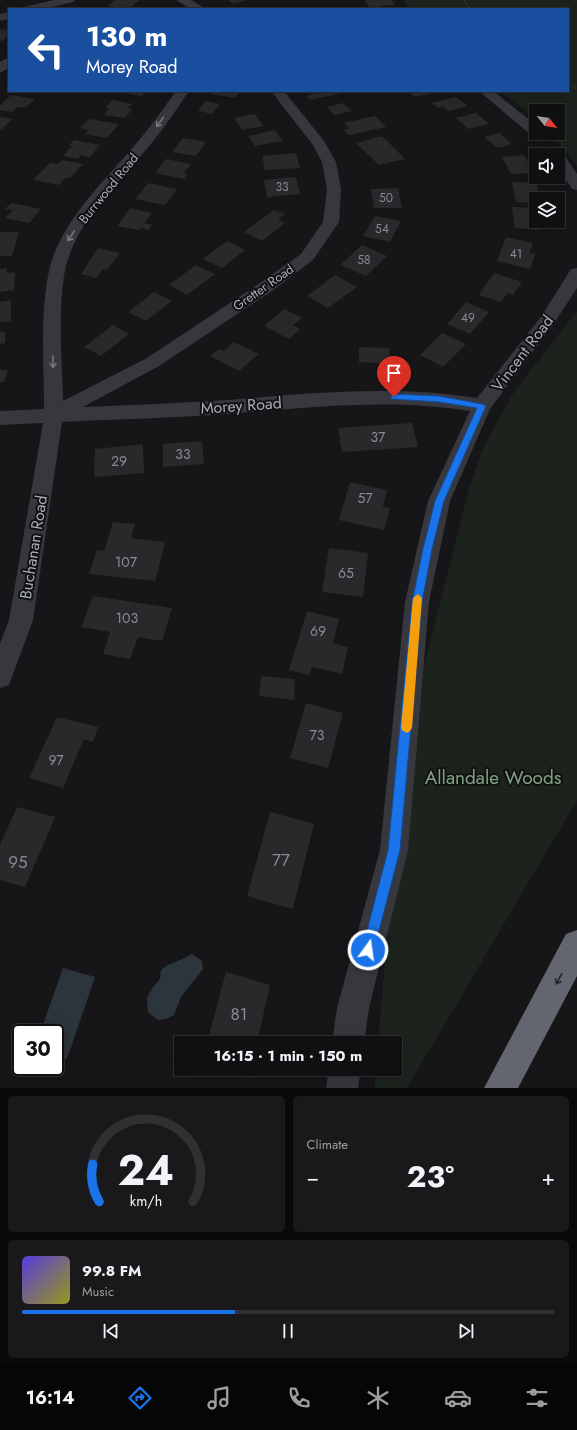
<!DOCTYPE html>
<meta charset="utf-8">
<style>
:root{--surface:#101012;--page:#19191b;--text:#f1f3f6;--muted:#9c9d9f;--line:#303032;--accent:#1a73e8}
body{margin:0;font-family:Jost,sans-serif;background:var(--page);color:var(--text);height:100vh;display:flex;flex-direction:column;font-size:15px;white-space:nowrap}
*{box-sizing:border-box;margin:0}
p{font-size:13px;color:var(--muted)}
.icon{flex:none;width:22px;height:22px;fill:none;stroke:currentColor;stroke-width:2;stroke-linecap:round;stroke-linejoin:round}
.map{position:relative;height:1088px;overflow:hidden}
.details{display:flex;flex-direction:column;gap:8px;padding:8px;background:#09090a;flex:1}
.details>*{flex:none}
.banner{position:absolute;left:8px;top:8px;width:561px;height:84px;border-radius:0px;box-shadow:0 4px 16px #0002,0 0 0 1px var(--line);background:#1a4fa0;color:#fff;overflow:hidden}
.needle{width:26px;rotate:120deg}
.buttons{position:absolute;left:529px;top:104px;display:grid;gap:8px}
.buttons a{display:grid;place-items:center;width:36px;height:36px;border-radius:0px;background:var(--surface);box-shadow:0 4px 16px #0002,0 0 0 1px var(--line);font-size:20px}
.speed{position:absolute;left:12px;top:1024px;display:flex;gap:8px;font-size:20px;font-weight:700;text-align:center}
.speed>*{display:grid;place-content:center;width:52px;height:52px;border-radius:50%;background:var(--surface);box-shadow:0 4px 16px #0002,0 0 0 1px var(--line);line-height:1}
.speed .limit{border:2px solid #111;border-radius:6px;background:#fff;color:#111}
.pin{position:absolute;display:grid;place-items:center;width:34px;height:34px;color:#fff;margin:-41px -17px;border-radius:50% 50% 50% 0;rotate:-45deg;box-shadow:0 0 4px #0007}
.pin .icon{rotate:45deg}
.me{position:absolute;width:44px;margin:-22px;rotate:14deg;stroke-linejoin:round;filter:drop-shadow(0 0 3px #0008)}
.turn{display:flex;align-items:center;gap:14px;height:84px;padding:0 12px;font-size:18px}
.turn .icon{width:52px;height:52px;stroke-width:2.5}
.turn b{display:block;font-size:28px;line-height:34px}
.big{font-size:30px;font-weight:700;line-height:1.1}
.details .widget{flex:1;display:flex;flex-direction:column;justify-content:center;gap:6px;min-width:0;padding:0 14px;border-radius:6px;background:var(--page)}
.details .dial{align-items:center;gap:0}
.dial svg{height:104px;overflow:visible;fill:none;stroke:var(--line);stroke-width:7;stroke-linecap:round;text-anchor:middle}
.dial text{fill:var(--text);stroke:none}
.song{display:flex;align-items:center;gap:12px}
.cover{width:48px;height:48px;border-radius:6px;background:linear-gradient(135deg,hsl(250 70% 55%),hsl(60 70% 35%))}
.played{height:4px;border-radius:2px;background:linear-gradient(90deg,var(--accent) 40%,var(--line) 40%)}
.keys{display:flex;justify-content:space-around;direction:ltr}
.heat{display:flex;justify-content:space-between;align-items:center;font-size:22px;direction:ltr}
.details .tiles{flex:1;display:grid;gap:8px;grid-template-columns:1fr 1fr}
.widget:last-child{grid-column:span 2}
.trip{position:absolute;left:174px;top:1036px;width:228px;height:40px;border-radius:0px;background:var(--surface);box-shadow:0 4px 16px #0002,0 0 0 1px var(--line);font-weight:700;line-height:40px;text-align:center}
.tab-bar{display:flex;height:64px;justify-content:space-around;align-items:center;background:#060607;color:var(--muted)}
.tab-bar .icon{width:28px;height:28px}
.tab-bar .selected{color:var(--accent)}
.tab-bar b{font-size:18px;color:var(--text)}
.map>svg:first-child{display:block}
.green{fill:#1c231d}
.water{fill:#2c353c}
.building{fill:#29292c}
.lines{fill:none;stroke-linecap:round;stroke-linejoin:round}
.path{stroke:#3d3f44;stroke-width:1.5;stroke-dasharray:1 1.5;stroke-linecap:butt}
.minor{fill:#37383d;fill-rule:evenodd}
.highway{fill:#63666e;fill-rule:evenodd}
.oneway{stroke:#757881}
.oneway2{stroke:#26262a}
.route{fill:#1a73e8;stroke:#114b97}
.slow{fill:#f59e0b}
.labels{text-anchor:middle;stroke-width:4;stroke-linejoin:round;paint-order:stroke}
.far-number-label{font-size:12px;fill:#888b94}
.far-street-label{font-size:13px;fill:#a8adb8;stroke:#111113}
.number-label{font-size:14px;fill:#888b94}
.street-label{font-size:16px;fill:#a8adb8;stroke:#111113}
.near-number-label{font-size:17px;fill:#888b94}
.near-park-label{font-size:19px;fill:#7fa381;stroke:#111113}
</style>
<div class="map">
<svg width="577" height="1088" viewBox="0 0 577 1088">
<rect width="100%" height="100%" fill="#161618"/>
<!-- green -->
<path class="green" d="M403,0h174v166l-26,-33h7v-22h-22v8l-36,-28h68v-82h-158z
M577,311v489l-170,288h-32v-19h20v-26h-17l14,-156 31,-218 46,-180 14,-41 31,-56z"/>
<!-- water -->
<path class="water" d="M192,954l10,7 1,8 -22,28 -7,18 -8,4 -8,1 -10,-8 -1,-14 6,-11 7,-8 1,-9c9,-8 20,-9 31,-16z
M63,968l32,9 -28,82 -12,-3v-23h-15z"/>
<!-- building -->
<path class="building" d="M115,0h25l-12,9 -21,-3z
M228,0h19l-13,4z
M364,0h28l3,5 -14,1 1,3h-11z
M0,29l9,1v5l-7,6h-2z
M121,91h28l-8,5 -21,-4z
M213,91h27l-5,7 -24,-4z
M310,91h37v1l-37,8 -4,-4 8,-2z
M408,91h29v1l-22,5z
M11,95l24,4 -10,9 -8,-1 -5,5 -12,-2v-5z
M456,97l12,9 -20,5 -5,-4 -5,1 -7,-5z
M112,100l20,4 -4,4 5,1 -9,9 -20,-3 5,-6 -4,-1z
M206,101l14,3 -8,10 -14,-3z
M343,103l9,8 -17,4 -9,-8z
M476,113l13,11 -21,5 -12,-11z
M255,114l8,12 -21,4 -8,-12z
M375,116l11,11 -37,8 -6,-5 7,-1 -6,-6z
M0,117l12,2 -11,11 -1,-1z
M89,119l30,5 -12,14 -22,-4 4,-4 -9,-2z
M275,130l8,11 -28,5 -7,-10z
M499,133l13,11 -14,4 -14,-11z
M382,136l23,23 -26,6 -23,-22z
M183,138l23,4 -10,14 -24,-4z
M74,140l26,5 -10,12 -9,-2 -3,4 -15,-3 9,-10 -3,-1z
M296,153l4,15 -35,2 -3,-14z
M524,155l10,18 -23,1 -9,-17z
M166,159l25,5 -7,9 3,1 -3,5 -29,-6z
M62,160l21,4 -13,14 -4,-1 -7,8 -26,-5 17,-17 8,1z
M296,177l4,17 -33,3 -3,-17z
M512,182l24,1 4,16h-4v4l-20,-1z
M148,183l29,6 -12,16 -30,-6z
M398,188l4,20h-28l-3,-19z
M11,203l30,6 -12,14 -24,-5 8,-8 -8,-1z
M512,207l24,1v13h3l1,9 -25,-2z
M130,208l22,5 -8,10 8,2 -3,5 -9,-2 -1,2 -22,-4z
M274,210l11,4 -7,5 7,4 -23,18 -18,-9z
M375,216l26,5 -11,21 -27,-6z
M0,232h19l-7,24h-12z
M506,237l27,6 -4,10 6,1 -5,15 -33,-8z
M227,241l18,9 -23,18 -19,-9z
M362,245l25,11 -21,20 -26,-11z
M98,248l22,5 -13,17 -4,-1 -7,9 -15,-4z
M196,265l19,9 -28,21 -18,-10z
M7,268v5l8,-1 -1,18 -14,2v-23z
M494,273l28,9 -9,13 -6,-2 -6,9 -22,-7z
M335,275l22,12 -29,21 -21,-12z
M154,292l18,9 -26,20 -18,-9z
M11,300v21l-11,1v-20z
M466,302l23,10 -19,22 -23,-10z
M284,309l18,9 -9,7 7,4 -11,10 -25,-13z
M113,325l16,9 -28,22 -17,-9z
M5,331v12l-5,1v-12z
M442,333l24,11 -23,23 -23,-12z
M234,342l25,12 -20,17 -29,-15 9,-7 5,2z
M359,347l30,1 1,16 -31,-2z
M0,370h8l-4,12h-4z
M412,423l6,24 -76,5 -4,-24z
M202,441l2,23 -41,3v-23z
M143,444l1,29 -50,4 1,-28z
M350,482l37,8 -4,17 7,1 -6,22 -45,-10z
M113,522l22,2 -4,14 34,4 -10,39 -66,-7 8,-24 7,1z
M329,548l39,5 -5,44 -41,-5z
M93,596l79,12 -10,33 -24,-4 -8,22 -27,-5 7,-22 -29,-5z
M307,611l32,8 -6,24 15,4 -6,27 -30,-7 -3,8 -20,-5z
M261,676l34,3 -1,21 -35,-4z
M306,703l37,10 -15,55 -38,-10z
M57,717l41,10 -5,15 -9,-3 -21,49 -34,-10z
M17,807l38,10 -30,70 -25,-7v-35z
M270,812l44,12 -21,85 -46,-13z
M226,972l44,13 -13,58h-50z
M221,1069h30l-2,9z"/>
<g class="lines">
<!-- path -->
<path class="path" d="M464,0l6,9
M568,81l9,9"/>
<!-- minor -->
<path class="minor" d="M54,0h21l-2,2 -30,7h-21l2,-2z
M176,0h15l15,9h-15z
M9,12v7l-9,2v-7z
M9,57v11l-9,5v-11z
M176,91h13c-12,18 -25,37 -39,54 -32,39 -78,79 -86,131 -6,41 -2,83 -1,125l84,-43 113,-75 41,-29 22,-32 4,-33 -5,-27 -9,-17 -42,-54h13l40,50 12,21 5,27 -2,33 -26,38 -41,31 -113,75 -76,41c49,-2 97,-4 146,-7 85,-7 163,-15 248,-2l64,-81 30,-48 6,-1v20l-24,37 -63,84 -40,92 -21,101 -21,248 -39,158 -5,35h-32l5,-35 43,-158 25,-248 23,-101 42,-90c-80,-13 -160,-4 -241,3 -56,4 -111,5 -167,8l-29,198 -24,65 -9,3v-44l9,-24 34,-197 -43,2v-14l44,-2c0,-44 -4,-90 4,-133 9,-53 59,-97 92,-137 13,-15 24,-32 36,-48z
M479,91h14l43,34v8h6l-6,3 -5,-1z
M558,152l5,1 14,21v16l-5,-1 -14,-22v-12h-6z
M329,1069h32l-3,19h-32z"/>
<!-- highway -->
<path class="highway" d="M577,930v46l-59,112h-34l82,-154z"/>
</g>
<!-- one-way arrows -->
<defs><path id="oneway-shaft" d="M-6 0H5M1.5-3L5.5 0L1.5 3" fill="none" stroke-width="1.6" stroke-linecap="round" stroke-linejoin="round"/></defs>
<g class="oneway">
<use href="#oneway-shaft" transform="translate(160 122) rotate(126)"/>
<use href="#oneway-shaft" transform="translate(71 236) rotate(123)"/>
<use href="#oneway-shaft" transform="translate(53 362) rotate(89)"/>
</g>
<use class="oneway2" href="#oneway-shaft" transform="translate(559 979) rotate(118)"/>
<!-- route -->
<path class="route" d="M394,394l45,2 43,8 4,2 -42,95 -12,48 -10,53 -22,248 -26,100 -1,5 -5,2 -4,-2 -2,-5 26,-100 24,-248 11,-53 12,-48 42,-93 -38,-6 -48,-3v-4z"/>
<!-- slow -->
<path class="slow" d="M418,594l4,4 -10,130 -2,3 -3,2 -4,-2 -2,-3 12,-130z"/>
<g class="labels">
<!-- far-number labels -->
<g class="far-number-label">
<text x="282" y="191">33</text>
<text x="386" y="202">50</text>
<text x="382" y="233">54</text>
<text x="516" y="258">41</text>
<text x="364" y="264">58</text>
<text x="468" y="322">49</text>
</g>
<!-- far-street labels -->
<g class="far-street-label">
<text transform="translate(108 188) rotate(-51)" y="5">Burrwood Road</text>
<text transform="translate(263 287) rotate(-35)" y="5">Gretter Road</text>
</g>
<!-- number labels -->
<g class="number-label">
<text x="378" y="442">37</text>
<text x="183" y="459">33</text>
<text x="119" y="466">29</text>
<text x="365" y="503">57</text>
<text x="126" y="567">107</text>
<text x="346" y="578">65</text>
<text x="127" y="623">103</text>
<text x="318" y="636">69</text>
<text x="317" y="740">73</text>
<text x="56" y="765">97</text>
</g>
<!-- street labels -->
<g class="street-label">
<text transform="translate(522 353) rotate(-53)" y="6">Vincent Road</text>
<text transform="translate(241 405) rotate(-4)" y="6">Morey Road</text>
<text transform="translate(33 547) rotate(-81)" y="6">Buchanan Road</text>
</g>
<!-- near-number labels -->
<g class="near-number-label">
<text x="281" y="866">77</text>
<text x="18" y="868">95</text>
<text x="239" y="1020">81</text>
</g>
<!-- near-park labels -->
<g class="near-park-label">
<text x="493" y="784">Allandale Woods</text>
</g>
</g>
</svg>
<div class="buttons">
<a><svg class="needle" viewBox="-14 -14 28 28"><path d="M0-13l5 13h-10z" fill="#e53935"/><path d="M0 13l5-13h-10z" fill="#9c9d9f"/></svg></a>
<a><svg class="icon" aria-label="sound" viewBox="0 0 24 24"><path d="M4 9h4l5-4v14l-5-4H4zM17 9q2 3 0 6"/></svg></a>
<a><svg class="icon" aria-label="layers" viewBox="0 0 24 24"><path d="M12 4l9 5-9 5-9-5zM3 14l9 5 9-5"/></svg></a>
</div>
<div class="speed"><div class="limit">30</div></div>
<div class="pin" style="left:394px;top:397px;background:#d93025"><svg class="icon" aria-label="arrive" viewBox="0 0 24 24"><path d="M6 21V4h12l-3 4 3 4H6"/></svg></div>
<svg class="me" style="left:368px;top:950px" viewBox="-20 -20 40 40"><circle r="17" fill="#1a73e8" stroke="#fff" stroke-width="3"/><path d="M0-11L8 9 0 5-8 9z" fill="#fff"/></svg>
<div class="trip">16:15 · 1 min · 150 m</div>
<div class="banner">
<div class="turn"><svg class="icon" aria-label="left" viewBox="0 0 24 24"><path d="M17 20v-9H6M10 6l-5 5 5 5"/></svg><div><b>130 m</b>Morey Road</div></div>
</div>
</div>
<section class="details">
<div class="tiles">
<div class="widget dial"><svg viewBox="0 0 100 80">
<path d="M14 69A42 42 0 1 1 86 69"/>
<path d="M14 69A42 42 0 0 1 9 40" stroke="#1a73e8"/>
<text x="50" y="56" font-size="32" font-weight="700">24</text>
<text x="50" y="72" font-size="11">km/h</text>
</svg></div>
<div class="widget"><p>Climate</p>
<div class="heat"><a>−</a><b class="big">23°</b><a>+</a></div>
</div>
<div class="widget">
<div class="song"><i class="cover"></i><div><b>99.8 FM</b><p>Music</p></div></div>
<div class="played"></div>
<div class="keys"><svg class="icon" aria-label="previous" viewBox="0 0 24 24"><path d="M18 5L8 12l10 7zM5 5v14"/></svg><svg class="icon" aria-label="pause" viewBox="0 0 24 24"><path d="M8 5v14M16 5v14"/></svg><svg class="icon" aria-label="next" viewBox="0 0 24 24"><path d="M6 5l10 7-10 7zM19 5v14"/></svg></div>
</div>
</div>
</section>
<nav class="tab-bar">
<b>16:14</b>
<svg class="icon selected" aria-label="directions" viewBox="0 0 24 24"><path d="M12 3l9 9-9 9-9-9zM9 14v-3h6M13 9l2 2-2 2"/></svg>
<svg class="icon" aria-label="music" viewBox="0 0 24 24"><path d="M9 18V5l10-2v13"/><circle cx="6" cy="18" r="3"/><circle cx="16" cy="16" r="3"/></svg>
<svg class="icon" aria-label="phone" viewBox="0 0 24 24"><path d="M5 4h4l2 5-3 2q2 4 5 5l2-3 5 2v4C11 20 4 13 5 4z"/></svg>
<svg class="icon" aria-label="climate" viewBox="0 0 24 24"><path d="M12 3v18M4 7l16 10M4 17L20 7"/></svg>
<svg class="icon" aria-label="car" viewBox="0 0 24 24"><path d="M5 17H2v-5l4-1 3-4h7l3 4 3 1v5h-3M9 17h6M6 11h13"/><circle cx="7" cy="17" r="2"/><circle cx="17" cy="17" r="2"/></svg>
<svg class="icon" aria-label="filters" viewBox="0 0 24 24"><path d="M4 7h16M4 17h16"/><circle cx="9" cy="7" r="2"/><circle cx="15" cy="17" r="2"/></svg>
</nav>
